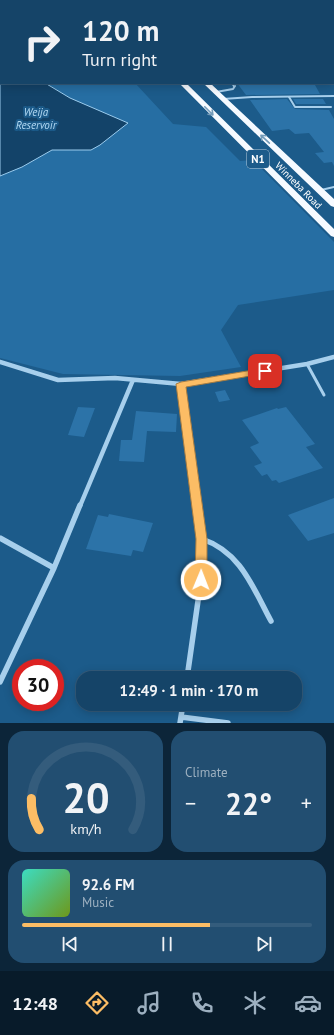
<!DOCTYPE html>
<meta charset="utf-8">
<style>
:root{--surface:#154468;--page:#224e71;--text:#f1f3f6;--muted:#9db0c0;--line:#345c7c;--accent:#fcbd65}
body{margin:0;font-family:"PT Sans",sans-serif;background:var(--page);color:var(--text);height:100vh;display:flex;flex-direction:column;font-size:15px;white-space:nowrap}
*{box-sizing:border-box;margin:0}
p{font-size:13px;color:var(--muted)}
.icon{flex:none;width:22px;height:22px;fill:none;stroke:currentColor;stroke-width:2;stroke-linecap:round;stroke-linejoin:round}
.map{position:relative;height:723px;overflow:hidden}
.drawer{display:flex;flex-direction:column;gap:8px;padding:8px;background:#0c2539;flex:1}
.drawer>*{flex:none}
.guide{position:absolute;left:0px;top:0px;width:334px;height:84px;box-shadow:0 2px 10px #0003,0 0 0 1px var(--line);background:#154468;color:var(--text);overflow:hidden}
.speed{position:absolute;left:12px;top:659px;display:flex;gap:8px;font-size:20px;font-weight:700;text-align:center}
.speed>*{display:grid;place-content:center;width:52px;height:52px;border-radius:50%;background:var(--surface);box-shadow:0 2px 10px #0003,0 0 0 1px var(--line);line-height:1}
.speed .limit{border:6px solid #d22;background:#fff;color:#111}
.pin{position:absolute;display:grid;place-items:center;width:34px;height:34px;color:#fff;margin:-17px;border-radius:8px;box-shadow:0 2px 6px #0006}
.me{position:absolute;width:44px;margin:-22px;rotate:1deg;stroke-linejoin:round;filter:drop-shadow(0 0 3px #0008)}
.turn{display:flex;align-items:center;gap:14px;height:84px;padding:0 16px;font-size:18px}
.turn .icon{width:52px;height:52px;stroke-width:2.5}
.turn b{display:block;font-size:28px;line-height:34px}
.big{font-size:30px;font-weight:600;line-height:1.1}
.drawer .tile{flex:1;display:flex;flex-direction:column;justify-content:center;gap:6px;min-width:0;padding:0 14px;border-radius:16px;background:var(--page)}
.drawer .dial{align-items:center;gap:0}
.dial svg{height:104px;overflow:visible;fill:none;stroke:var(--line);stroke-width:7;stroke-linecap:round;text-anchor:middle}
.dial text{fill:var(--text);stroke:none}
.song{display:flex;align-items:center;gap:12px}
.cover{width:48px;height:48px;border-radius:6px;background:linear-gradient(135deg,hsl(170 70% 55%),hsl(80 70% 35%))}
.played{height:4px;border-radius:2px;background:linear-gradient(90deg,var(--accent) 65%,var(--line) 65%)}
.keys{display:flex;justify-content:space-around;direction:ltr}
.heat{display:flex;justify-content:space-between;align-items:center;font-size:22px;direction:ltr}
.drawer .tiles{flex:1;display:grid;gap:8px;grid-template-columns:1fr 1fr}
.tile:last-child{grid-column:span 2}
.trip{position:absolute;left:76px;top:671px;width:226px;height:40px;border-radius:16px;background:var(--surface);box-shadow:0 2px 10px #0003,0 0 0 1px var(--line);font-weight:600;line-height:40px;text-align:center}
.tab-bar{display:flex;height:64px;justify-content:space-around;align-items:center;background:#081b2a;color:var(--muted)}
.tab-bar .icon{width:28px;height:28px}
.tab-bar .on{color:var(--accent)}
.tab-bar b{font-size:18px;color:var(--text)}
.map>svg:first-child{display:block}
.green{fill:#266ea3}
.water{fill:#134369;stroke:#9bccee}
.building{fill:#2c73a8}
.lines{fill:none;stroke-linecap:round;stroke-linejoin:round}
.service-far2{stroke:#a7cfec;stroke-width:1.5}
.service-far1{stroke:#a7cfec;stroke-width:2}
.service{stroke:#a7cfec;stroke-width:3}
.minor-far2{stroke:#a7cfec;stroke-width:2}
.minor-far1{stroke:#a7cfec;stroke-width:4.5}
.minor{stroke:#a7cfec;stroke-width:5.5}
.tertiary{fill:#a7cfec;fill-rule:evenodd}
.trunk{fill:#f6faff;fill-rule:evenodd}
.oneway{stroke:#739bb9}
.route{fill:#fcbd65;stroke:#a47b42}
.labels{text-anchor:middle;stroke-width:4;stroke-linejoin:round;paint-order:stroke}
.far-street-label{font-size:10px;fill:#fff;stroke:#1c5b8a}
.far-water-label{font-size:11px;font-style:italic;fill:#b3d9f3;stroke:#1c5b8a}
.shield{fill:#1c5b8a;stroke:#bbcedc;stroke-width:1}
.shield-label{font-size:11px;font-weight:bold;fill:#fff}
</style>
<div class="map">
<svg width="334" height="723" viewBox="0 0 334 723">
<rect width="100%" height="100%" fill="#1c5b8a"/>
<!-- green -->
<path class="green" d="M45,83h90l38,41 33,3 34,34 13,-1 81,82v48l-96,15 -17,25 20,37 -61,9 -117,-2 -63,-16v-182l22,-9 30,-17h39l-21,-52z"/>
<!-- water -->
<path class="water" d="M0,41l1,42h44l25,15 58,25 -28,22 -9,5h-39l-30,17 -22,9z"/>
<!-- building -->
<path class="building" d="M237,83h72v2h6l5,9 -74,1z
M287,99l8,10 34,1 5,9v47l-2,-4 -8,1 -9,-10 9,-1 -15,-19 -14,1 -6,-5 -17,2 -22,-31z
M293,99h30l3,5h-30z
M225,390l5,10 -11,2 -4,-10z
M78,407l17,1 -11,29 -16,-2z
M286,407l29,37 -9,3 17,21 -44,15 -3,-3 -4,1 -5,-7 -5,2 -8,-10 8,-3 -12,-16 9,-4 -17,-23 35,-12 1,1z
M136,411l41,3 -1,18 -29,-1 -3,31 -25,-1 2,-21h11z
M334,498v35l-26,8 -20,-26z
M109,514l44,9 -10,29 -10,-2 -2,6 -45,-7 12,-34 10,2z"/>
<g class="lines">
<!-- service-far2 -->
<path class="service-far2" d="M232,83l2,4"/>
<!-- service-far1 -->
<path class="service-far1" d="M216,92l17,-3 2,-3
M289,97l6,10h36
M321,190l13,-3"/>
<!-- service -->
<path class="service" d="M307,364l17,31"/>
<!-- minor-far2 -->
<path class="minor-far2" d="M180,0l2,1"/>
<!-- minor-far1 -->
<path class="minor-far1" d="M0,362l58,18 57,-2 66,6 126,-20 27,-7
M181,384l17,122
M80,506l53,-126"/>
<!-- minor -->
<path class="minor" d="M0,538l54,30
M202,539c39,13 51,49 69,82
M187,678l14,-98 1,-41 -5,-34
M0,682l54,-114 26,-63
M181,717l47,6
M180,723l3,-19"/>
<!-- tertiary -->
<path class="tertiary" d="M334,95v2l-82,1 -29,2 -2,-1 2,-1 29,-2z"/>
<!-- trunk -->
<path class="trunk" d="M96,0h6l1,1h-6z
M115,0h6l1,1h-6z
M179,83h7l148,146v8l-3,-1z
M203,83h7l124,116v8l-3,-1z"/>
</g>
<!-- one-way arrows -->
<defs><path id="oneway-shaft" d="M-6 0H5M1.5-3L5.5 0L1.5 3" fill="none" stroke-width="1.6" stroke-linecap="round" stroke-linejoin="round"/></defs>
<g class="oneway">
<use href="#oneway-shaft" transform="translate(209 111) rotate(45)"/>
<use href="#oneway-shaft" transform="translate(265 139) rotate(-137)"/>
</g>
<!-- route -->
<path class="route" d="M265,368l3,1 2,2 -2,2 -82,14 21,152v41l-2,4 -4,1 -4,-1 -2,-4 1,-41 -20,-155 5,-2z"/>
<g class="labels">
<!-- far-street labels -->
<g class="far-street-label">
<text transform="translate(299 185) rotate(45)" y="4">Winneba Road</text>
</g>
<!-- far-water labels -->
<g class="far-water-label">
<text x="36" y="116">Weija<tspan x="36" dy="13">Reservoir</tspan></text>
</g>
<!-- shield labels -->
<rect class="shield" x="247" y="150" width="22" height="18" rx="3"/>
<g class="shield-label">
<text x="258" y="163">N1</text>
</g>
</g>
</svg>
<div class="speed"><div class="limit">30</div></div>
<div class="pin" style="left:265px;top:371px;background:#d93025"><svg class="icon" aria-label="arrive" viewBox="0 0 24 24"><path d="M6 21V4h12l-3 4 3 4H6"/></svg></div>
<svg class="me" style="left:201px;top:580px" viewBox="-20 -20 40 40"><circle r="17" fill="#fcbd65" stroke="#fff" stroke-width="3"/><path d="M0-11L8 9 0 5-8 9z" fill="#fff"/></svg>
<div class="trip">12:49 · 1 min · 170 m</div>
<div class="guide">
<div class="turn"><svg class="icon" aria-label="right" viewBox="0 0 24 24"><path d="M7 20v-9h11M14 6l5 5-5 5"/></svg><div><b>120 m</b>Turn right</div></div>
</div>
</div>
<section class="drawer">
<div class="tiles">
<div class="tile dial"><svg viewBox="0 0 100 80">
<path d="M14 69A42 42 0 1 1 86 69"/>
<path d="M14 69A42 42 0 0 1 8 45" stroke="#fcbd65"/>
<text x="50" y="56" font-size="32" font-weight="700">20</text>
<text x="50" y="72" font-size="11">km/h</text>
</svg></div>
<div class="tile"><p>Climate</p>
<div class="heat"><a>−</a><b class="big">22°</b><a>+</a></div>
</div>
<div class="tile">
<div class="song"><i class="cover"></i><div><b>92.6 FM</b><p>Music</p></div></div>
<div class="played"></div>
<div class="keys"><svg class="icon" aria-label="previous" viewBox="0 0 24 24"><path d="M18 5L8 12l10 7zM5 5v14"/></svg><svg class="icon" aria-label="pause" viewBox="0 0 24 24"><path d="M8 5v14M16 5v14"/></svg><svg class="icon" aria-label="next" viewBox="0 0 24 24"><path d="M6 5l10 7-10 7zM19 5v14"/></svg></div>
</div>
</div>
</section>
<nav class="tab-bar">
<b>12:48</b>
<svg class="icon on" aria-label="directions" viewBox="0 0 24 24"><path d="M12 3l9 9-9 9-9-9zM9 14v-3h6M13 9l2 2-2 2"/></svg>
<svg class="icon" aria-label="music" viewBox="0 0 24 24"><path d="M9 18V5l10-2v13"/><circle cx="6" cy="18" r="3"/><circle cx="16" cy="16" r="3"/></svg>
<svg class="icon" aria-label="phone" viewBox="0 0 24 24"><path d="M5 4h4l2 5-3 2q2 4 5 5l2-3 5 2v4C11 20 4 13 5 4z"/></svg>
<svg class="icon" aria-label="climate" viewBox="0 0 24 24"><path d="M12 3v18M4 7l16 10M4 17L20 7"/></svg>
<svg class="icon" aria-label="car" viewBox="0 0 24 24"><path d="M5 17H2v-5l4-1 3-4h7l3 4 3 1v5h-3M9 17h6M6 11h13"/><circle cx="7" cy="17" r="2"/><circle cx="17" cy="17" r="2"/></svg>
</nav>
